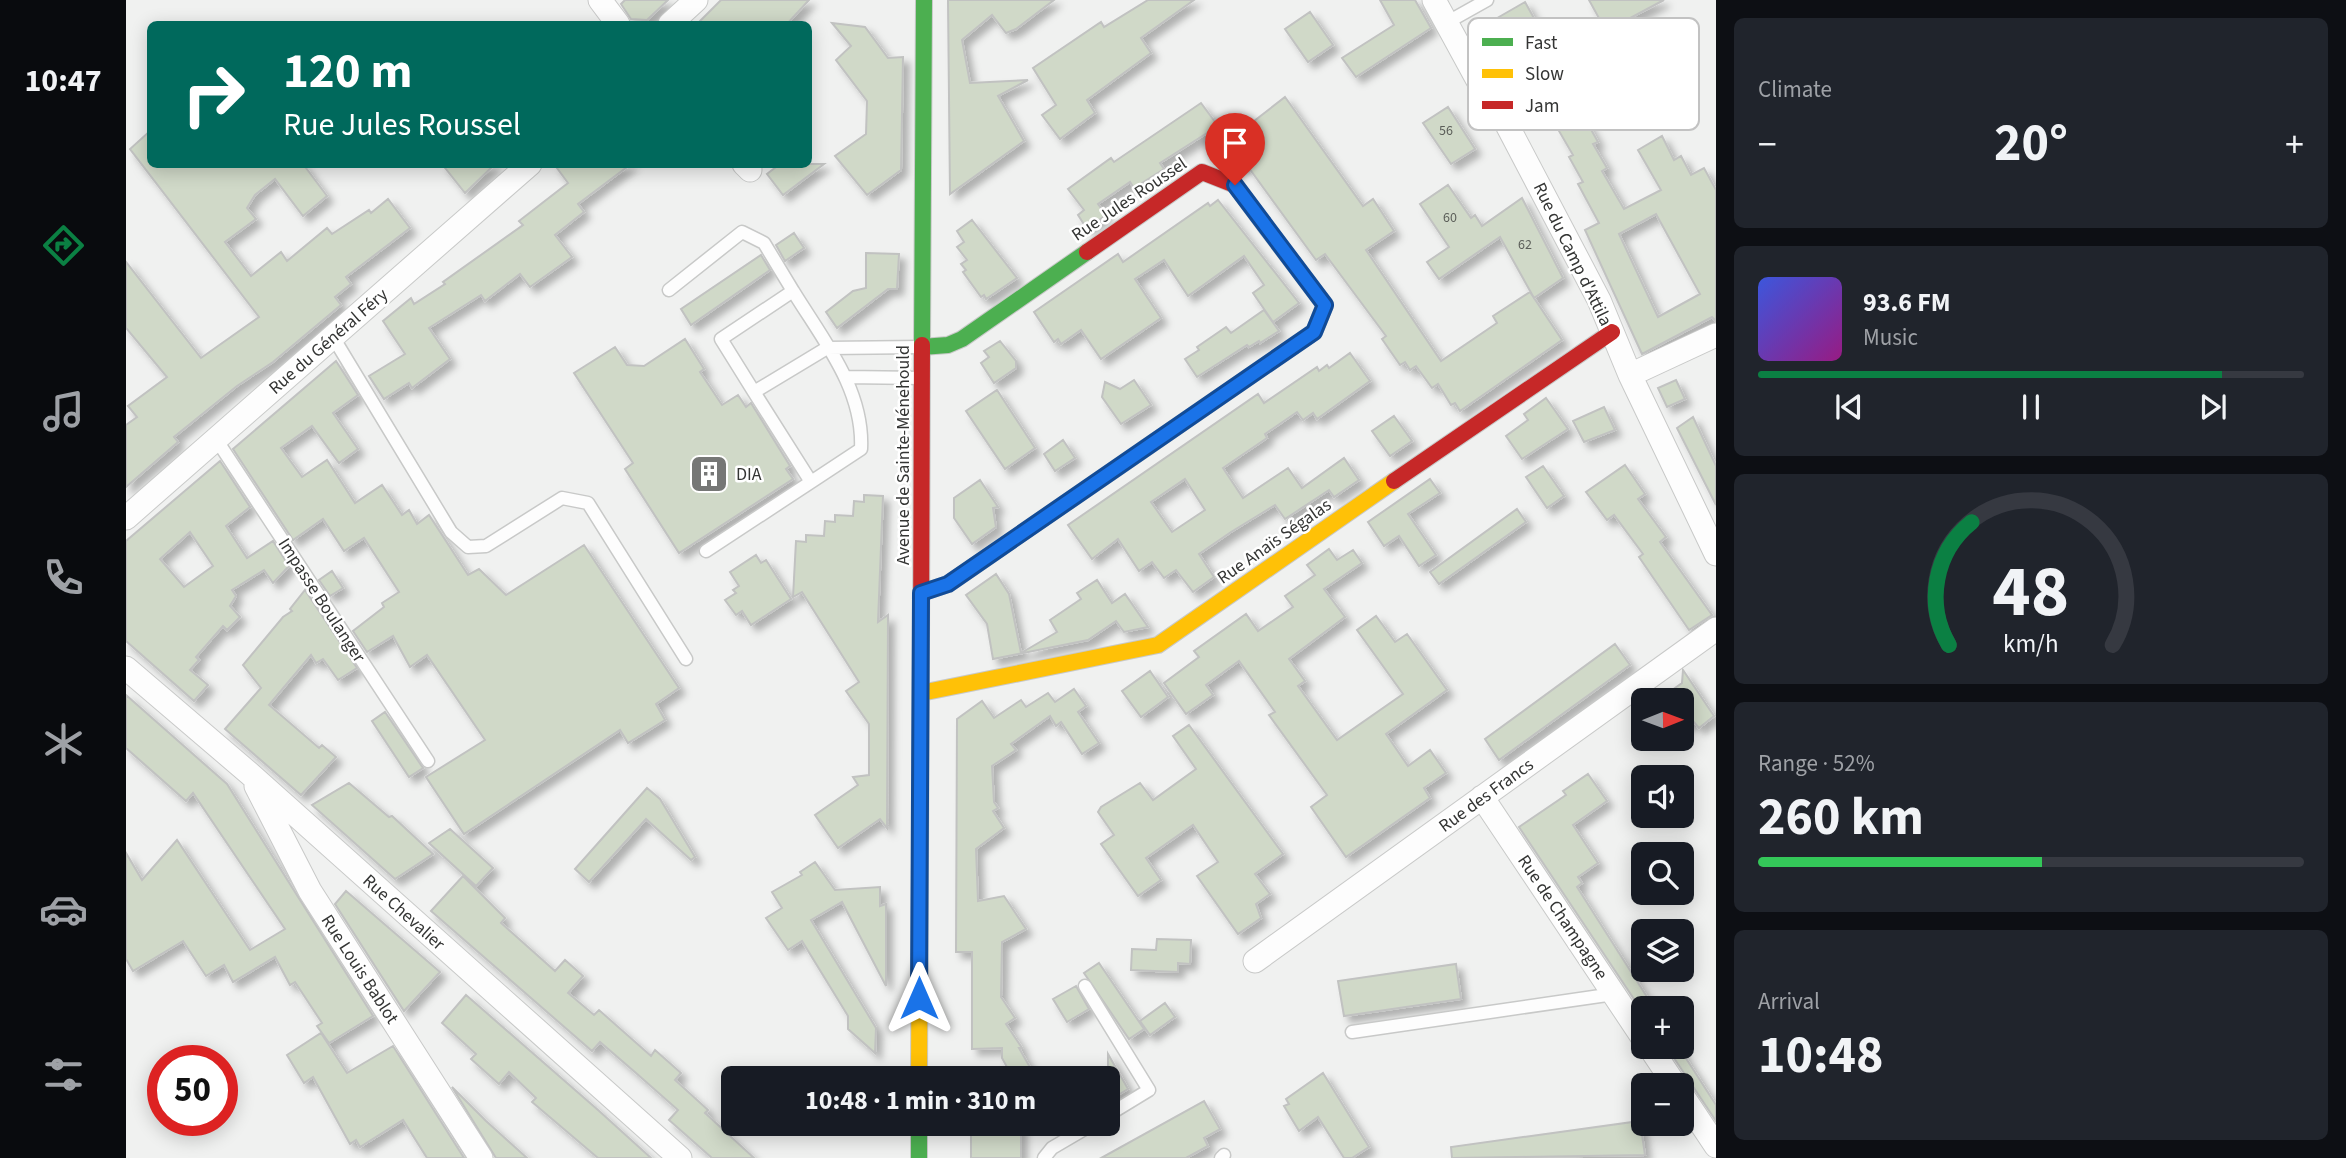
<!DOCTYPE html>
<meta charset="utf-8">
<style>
:root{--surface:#171b24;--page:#20242c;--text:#f1f3f6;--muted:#9ea1a6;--line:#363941;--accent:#0b8043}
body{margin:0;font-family:"Source Sans 3",sans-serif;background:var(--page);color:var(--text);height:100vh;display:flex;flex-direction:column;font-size:26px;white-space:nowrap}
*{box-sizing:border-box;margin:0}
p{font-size:23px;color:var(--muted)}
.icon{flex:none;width:38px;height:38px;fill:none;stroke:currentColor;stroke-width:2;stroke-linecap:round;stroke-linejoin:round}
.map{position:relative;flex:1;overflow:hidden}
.drawer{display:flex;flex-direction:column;gap:18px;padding:18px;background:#0d0f14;width:630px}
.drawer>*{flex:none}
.guide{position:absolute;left:21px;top:21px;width:665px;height:147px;border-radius:10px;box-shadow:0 4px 18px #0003;background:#00695c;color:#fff;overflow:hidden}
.needle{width:46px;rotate:89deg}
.tools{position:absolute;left:1505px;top:688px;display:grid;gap:14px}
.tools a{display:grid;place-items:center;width:63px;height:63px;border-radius:10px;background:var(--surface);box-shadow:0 4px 18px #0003;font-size:35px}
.speed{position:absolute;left:21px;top:1045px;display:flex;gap:14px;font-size:35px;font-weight:700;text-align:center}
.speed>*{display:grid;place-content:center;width:91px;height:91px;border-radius:50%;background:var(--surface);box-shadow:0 4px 18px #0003;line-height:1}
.speed .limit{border:10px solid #d22;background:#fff;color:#111}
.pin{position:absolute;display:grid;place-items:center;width:60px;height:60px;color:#fff;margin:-72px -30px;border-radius:50% 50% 50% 0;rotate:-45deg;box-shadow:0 0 7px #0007}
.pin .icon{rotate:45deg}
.me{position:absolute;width:77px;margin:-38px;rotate:0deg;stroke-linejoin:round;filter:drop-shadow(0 0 5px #0008)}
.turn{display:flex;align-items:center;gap:24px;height:147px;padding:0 21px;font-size:32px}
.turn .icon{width:91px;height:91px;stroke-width:2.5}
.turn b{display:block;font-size:49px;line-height:60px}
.big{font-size:52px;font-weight:700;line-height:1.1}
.drawer .tile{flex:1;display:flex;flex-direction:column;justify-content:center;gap:10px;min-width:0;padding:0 24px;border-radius:10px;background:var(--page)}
.drawer .dial{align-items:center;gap:0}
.dial svg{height:182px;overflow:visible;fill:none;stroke:var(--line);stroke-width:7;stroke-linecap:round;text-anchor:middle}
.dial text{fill:var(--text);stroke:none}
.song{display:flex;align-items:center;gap:21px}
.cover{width:84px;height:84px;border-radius:10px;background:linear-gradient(135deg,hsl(230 70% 55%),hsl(310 70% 35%))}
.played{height:7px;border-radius:4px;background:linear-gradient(90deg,var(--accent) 85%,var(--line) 85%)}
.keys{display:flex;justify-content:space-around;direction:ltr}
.heat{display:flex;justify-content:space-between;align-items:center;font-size:38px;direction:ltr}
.charge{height:10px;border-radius:5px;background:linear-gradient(90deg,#34c759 52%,var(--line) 0)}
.trip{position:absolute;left:595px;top:1066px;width:399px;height:70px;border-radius:10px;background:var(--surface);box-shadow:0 4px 18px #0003;font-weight:700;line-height:70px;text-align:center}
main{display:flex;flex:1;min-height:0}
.tab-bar{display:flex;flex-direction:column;width:126px;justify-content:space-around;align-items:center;background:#090b0e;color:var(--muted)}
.tab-bar .icon{width:49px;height:49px}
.tab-bar .active{color:var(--accent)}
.tab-bar b{font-size:32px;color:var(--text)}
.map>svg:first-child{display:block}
.building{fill:#d0d9c8;stroke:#c1c2c1;stroke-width:2;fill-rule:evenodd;filter:url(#shadow)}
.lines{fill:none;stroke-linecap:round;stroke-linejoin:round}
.lane-casing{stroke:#c8c9c8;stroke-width:15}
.street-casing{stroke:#c8c9c8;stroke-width:25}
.fast-casing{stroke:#c8c9c8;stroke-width:18}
.slow-casing{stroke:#c8c9c8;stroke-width:18}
.jam-casing{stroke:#c8c9c8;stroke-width:18}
.lane{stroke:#fdfdfd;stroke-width:12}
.street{stroke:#fdfdfd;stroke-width:23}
.fast{stroke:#4caf50;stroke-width:16}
.slow{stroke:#ffc107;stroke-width:16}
.jam{stroke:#c62828;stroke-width:16}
.route-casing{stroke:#114b97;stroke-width:18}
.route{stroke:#1a73e8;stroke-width:12}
.labels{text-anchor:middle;stroke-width:5;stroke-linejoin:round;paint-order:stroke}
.number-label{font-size:14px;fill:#5b5e59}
.street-label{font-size:18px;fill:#343534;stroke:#fff}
.poi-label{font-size:18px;fill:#343534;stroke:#fff;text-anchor:start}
.key{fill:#fff;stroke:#c2c2c2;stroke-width:2}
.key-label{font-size:19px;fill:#343534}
</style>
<main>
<nav class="tab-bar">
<b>10:47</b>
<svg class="icon active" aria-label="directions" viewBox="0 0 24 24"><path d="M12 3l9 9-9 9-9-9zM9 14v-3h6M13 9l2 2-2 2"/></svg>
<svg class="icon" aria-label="music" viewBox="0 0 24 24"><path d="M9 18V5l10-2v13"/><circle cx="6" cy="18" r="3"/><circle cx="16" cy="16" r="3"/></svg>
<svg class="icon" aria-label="phone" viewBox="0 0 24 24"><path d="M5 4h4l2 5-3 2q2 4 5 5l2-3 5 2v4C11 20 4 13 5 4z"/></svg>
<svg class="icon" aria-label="climate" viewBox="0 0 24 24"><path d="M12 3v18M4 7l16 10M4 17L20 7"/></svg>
<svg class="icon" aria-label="car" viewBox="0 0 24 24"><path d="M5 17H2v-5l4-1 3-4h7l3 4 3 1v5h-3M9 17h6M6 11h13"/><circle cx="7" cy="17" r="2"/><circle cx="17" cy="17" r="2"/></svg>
<svg class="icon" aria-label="filters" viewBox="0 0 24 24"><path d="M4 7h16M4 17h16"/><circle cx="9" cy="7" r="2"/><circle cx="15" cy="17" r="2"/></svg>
</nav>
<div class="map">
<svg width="1590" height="1158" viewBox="0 0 1590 1158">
<defs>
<filter id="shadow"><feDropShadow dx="6" dy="6" stdDeviation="3.5" flood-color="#0004"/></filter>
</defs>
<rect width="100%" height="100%" fill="#f0f1f0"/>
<!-- building -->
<path class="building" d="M499,0h43l-21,20 -16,-1 -10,-15z
M595,0h88l-22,24h-90z
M822,0h106l-38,29 -10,4 -14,-18 -30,25 8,43 58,-3 -30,16 26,45 -74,53z
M1022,0h46l-53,38 10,15 -64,47 8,13 -35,26 -18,-24 14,-10 -23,-37 68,-46 3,5z
M1254,0h35l16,28 -75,49 -14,-19 52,-33z
M1463,0h75l-58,31z
M1399,2l21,38 -31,19 -23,-38z
M1184,12l23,33 -25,17 -23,-33z
M706,23l33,4 23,31 15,-1 -2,113 -34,25 -32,-39 31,-22 1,-33 -31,-41 15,-14z
M1159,97l78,109 10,-7 21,32 -28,19 75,111 56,-38 -4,-7 37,-24 32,48 -102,71 -5,-8 -4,2 -13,-21 -6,4 -16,-22 -6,4 -5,-8 -5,3 -18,-26 4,-3 -61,-82 -9,6 -70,-96 -4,3 -7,-3 -20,-26 24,-18 6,8z
M1075,103l17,23 -58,37 4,6 -30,19 -4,-6 -32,22 8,11 -19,14 -9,-14 6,-5 -16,-21 43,-31 3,4z
M1322,107l27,42 -24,15 -28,-41z
M1458,117l14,25 -5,2 14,24 -5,3 22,38 37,-19 -23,-40 24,-14 12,24 7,-4 10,19 13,-7 12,22v131l-4,-4 -70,37 -57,-124 14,-7 -21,-39 5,-2 -14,-25 4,-2 -14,-24zM1530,214l44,80 -42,23 -39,-83z
M24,131v33h153l24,32 -24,20 -28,-37 -20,16 -8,13 9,11 -31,23 26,34 30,-24 6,9 40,-33 5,6 37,-24 2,3 17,-14 22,29 -64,49 5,7 -16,13 6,8 -68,57 -36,24 -63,51 4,5 -52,45v-62l11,-8 -9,-11 39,-29 -41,-49v-66l75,96 58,-41 -129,-168z
M316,164h53l-30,29z
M428,164h77l-53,40 6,8 -29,23 17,22 -42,30 -10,-13 -35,27 -4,-6 -52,33 21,31 -38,29 -3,-5 -25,16 -15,-23 36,-22 -22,-33 28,-23 3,6 31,-20 -2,-2 80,-57 -4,-4 49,-38z
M654,164h44l-41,31 -16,-21z
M1322,185l23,33 4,-3 7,11 40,-28 41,80 -29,20 -34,-61 -61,42 -12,-17 22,-15 -29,-43z
M1092,200l81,103 -26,19 -20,-29 11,-8 -20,-29 -56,40 -24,-36 -29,19 26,39 -60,41 -20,-29 -20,14 -3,-5 -4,3 -20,-30 84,-58 5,8 85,-59 2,3z
M846,220l45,58 -31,21 -2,-4 -3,2 -18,-25 3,-2 -5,-6 6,-4 -10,-13 7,-5 -7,-11z
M668,233l10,15 -19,13 -9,-16z
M740,253l33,1 -2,35h-9l-51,39 -11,-16 27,-21 13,-3z
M635,255l9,15 -79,55 -10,-16z
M1138,310l15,21 -19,12 -1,-2 -10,6 -2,-2 -50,32 -12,-18 14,-9 -2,-3 29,-20 5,6z
M559,339l19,30 -4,3 22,33 16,-10 8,12 5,-4 39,63 -4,3 7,10 -114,74 -54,-84 8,-6 -59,-90 41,-26 12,18 17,1z
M874,341l16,20v7l-22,15 -13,-20 8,-6 -5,-6z
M1224,353l20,28 -53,38 -4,-6 -10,7 -6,-8 -32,22 2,4 -44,30 20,30 45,-30 14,20 42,-30 15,22 -25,17 -5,-7 -44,29 -10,-14 -44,27 -32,22 15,23 -21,15 -17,-22 -12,8 -12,-16 -13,9 -21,-32 -26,20 -24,-34 190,-131 6,9 53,-36 2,4 8,-6 2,3zM1059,479l20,31 -33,22 -21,-30z
M210,361l22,34 -25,18 25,36 -19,14 -27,-37 -31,22 21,29 25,-17 28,43 27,-18 20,30 7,-5 8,14 12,-9 39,60 11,-6 27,26 78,-50 95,143 -23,16 9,16 -37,23 -8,-13 -156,104 -38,-57 59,-37 -58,-85 -17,12 -17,-31 -26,16 -14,-21 31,-24 -2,-4 17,-11 -35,-54 -20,13 -21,-32 -30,21 -60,-91z
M1008,380l17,25 -30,19 -19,-27 3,-15 15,7z
M1550,380l9,19 -18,8 -9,-19z
M871,390l38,58 -30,21 -39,-58z
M1420,398l22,31 -46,30 -16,-23 22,-16 -4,-6z
M1478,407l11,23 -31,12 -11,-21z
M1268,416l18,25 -22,15 -18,-25z
M1567,417l23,49v39l-39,-77z
M937,440l12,18 -20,13 -11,-17z
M94,461l30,46 -24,19 21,32 26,-17 16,25 -16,17 -9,-13 -32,20 4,6 -6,10 10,11 -13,13 -4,-4 -27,31 3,3 -9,10 18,15 -14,16 -68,-60v-100zM64,532l23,34 -29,21 -24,-28z
M1499,465l20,29 -7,5 28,38 -6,5 52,73 -23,15 -50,-73 4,-3 -29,-39 -7,5 -21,-28z
M1417,466l21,30 -17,12 -21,-31z
M1304,479l10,14 -32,21 28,41 -17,11 -20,-30 -15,10 -16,-24z
M854,480l18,27 -5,1 3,19 -24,17 -18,-26v-20z
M738,495l19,1 -5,126 10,-7 -1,213 -7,-9 -42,29 -23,-33 43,-30 -5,-8 16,-2v-51l-23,-33 13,-9 -57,-90 -9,5 3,-56 10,1v-7l18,1 1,-15 10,1v-7l18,1 1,-15 10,1z
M1391,509l9,13 -87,62 -9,-12z
M1203,549l8,11 16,-10 9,13 -38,26 21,28 -56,42 16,22 -7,5 39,54 66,-46 -46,-64 19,-14 19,26 12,-8 40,56 -61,44 22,32 22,-16 16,23 -22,15 6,10 -84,59 -35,-50 16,-12 -58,-80 6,-3 -36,-51 -33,24 7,10 -27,19 -22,-31 35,-26 -5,-6 52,-37 12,17 35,-24 -8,-11 30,-21 -8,-10z
M630,555l5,8 5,-3 25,39 -40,26 -9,-14 -6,4 -11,-15 11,-7 -3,-3 6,-4 -9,-14z
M206,571l11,17 -13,8 -11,-16z
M870,574l13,20 12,59 36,-21 -7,-12 31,-21 -4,-6 20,-13 15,23 13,-9 23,33 -24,5 -8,-11 -28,19 -95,19 -6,-35 -21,-29z
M179,590l52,78 -19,12 -15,-21 -7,4 -5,-8 -42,50 50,43 3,-3 14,12 -35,38 -76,-66 36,-41 -18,-23 40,-48 9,-6 -2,-2z
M1489,644l15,21 -131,95 -14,-21z
M1557,670l31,46 -15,12 -6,-7 -11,7v-28h-24l24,-17z
M1024,671l18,26 -27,20 -19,-26z
M948,689l12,17 -8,6 21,31 -17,11 -21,-32 -5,4 -6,-10 -39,28 5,6 -24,16 2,36 4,6 -5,3 11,17 -28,21 2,52 26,-5 22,33 -24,13 -1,55 14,21 -9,6 16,24h-3l17,30h-23l-11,-20v-10l-30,1v-97h-16l1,-233 25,-18 12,17 27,-18 5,7 22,-14 7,9z
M0,695l101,89 146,232 -44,27 -12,-17 5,-3 -27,-41 -5,3 -15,-28 -42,25 -9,-17 -18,11 -23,-35 -50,30 -7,-12v-106l16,27 35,-40 73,110 35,-21 -92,-136 -7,8 -60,-53z
M259,712l38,56 -14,9 -37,-56z
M1063,725l94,129 -28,20 15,20 -14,10 5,14 -23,16 -41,-58 21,-14 -25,-37 -47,33 15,22 -23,16 -37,-52 13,-9 -16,-23 3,-5 39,-24 13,17 43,-31 -23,-33z
M1462,774l19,27 -34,24 25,38 -20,14 4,6 -5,4 77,121h-14l-121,-181 47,-32 -3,-4z
M223,783l40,34 3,-1 41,38 -38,25 -83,-74z
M521,788l13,11 35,58 -4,3 -45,-41 -57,63 -14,-13z
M324,829l43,39 -17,18 -47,-43z
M689,862l20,28 45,-3v19l6,-2v82l-44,-84 -31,18 65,108 -1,25 -27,-24v-13l-46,-75 -14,9 -22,-32 16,-10 -10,-16 30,-17 -2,-3z
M337,876l42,42 -4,5 54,48 10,-11 18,16 -15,17 26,22 5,-5 52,46 4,-6 26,23 -6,7 33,30 -3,3 49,45h-42l-43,-38 9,-10 -42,-37 -36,-31 -8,9 -161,-140z
M220,891l94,81 -36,39 -69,-107z
M1031,939l34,1 -1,24 -12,-1v9l-47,-2 1,-21 24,1z
M973,963l45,66 -15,10 -45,-66z
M1330,964l5,35 -117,17 -6,-35z
M950,986l13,23 -22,13 -14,-23z
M340,995l132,115 53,48h-53l-66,-56 4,-4 -27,-26 -10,12 -28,-25 5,-5 -34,-31z
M1039,1003l10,14 -25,18 -10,-14z
M195,1033l26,40 46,-27 71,112h-37l-24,-38 -43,27 -4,-7 -6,4 -37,-67 -9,6 -17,-28z
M1540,1046h12l38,59v16z
M982,1054l20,35 -20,12z
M1197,1073l46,74 -17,11h-8l-26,-41 -19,14 -15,-25 5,-2 -3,-5z
M326,1087l34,34 41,37h-31z
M1078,1101l16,28 -16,9 4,8 -22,12h-85z
M1514,1121l5,34 -193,3 -1,-11z
M845,1124h50v34h-50z"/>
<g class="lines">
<defs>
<path id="lane" d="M1320,23l41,-23
M543,290l73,-58 22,11 29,48
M207,337l118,195 17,15 18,-1 76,-48 26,5 98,156
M719,377l77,1
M628,392l-33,-53 72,-48c30,49 71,98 68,158l-50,33 -57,-90 73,-44 95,-1
M90,439l212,322
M580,551l105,-69
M959,986l64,104 -41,25
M1226,1032l262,-38
M918,1158l8,-10 41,-24
M1095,1158l3,-3"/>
<path id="street" d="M474,0l18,24
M1308,0l48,88 24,35 93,177 31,75 86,179
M544,24l26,-24
M618,164l6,6
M1504,375l86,-40
M0,518l404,-354
M0,668l124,106 430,384
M130,786l54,105 171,267
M1356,797l161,241
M1129,961l461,-332
M1523,1046l26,39
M1556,1095l34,51"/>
<path id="fast" d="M796,345l2,-345
M796,347l26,-2 14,-6 125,-87
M1021,447l167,-115 11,-27 -59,-78
M793,1124v34"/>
<path id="slow" d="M795,593l27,-9 199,-137
M795,693l237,-48 236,-164
M793,1078l2,-433"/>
<path id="jam" d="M961,252l115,-80 33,13 31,42
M1268,481l218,-149
M795,645l1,-300"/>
</defs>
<!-- lane casing -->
<use href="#lane" class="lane-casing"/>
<!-- street casing -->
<use href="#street" class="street-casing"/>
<!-- fast casing -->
<use href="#fast" class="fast-casing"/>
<!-- slow casing -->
<use href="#slow" class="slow-casing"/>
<!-- jam casing -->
<use href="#jam" class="jam-casing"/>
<!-- lane -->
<use href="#lane" class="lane"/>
<!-- street -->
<use href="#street" class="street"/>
<!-- fast -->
<use href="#fast" class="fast"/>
<!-- slow -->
<use href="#slow" class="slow"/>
<!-- jam -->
<use href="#jam" class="jam"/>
</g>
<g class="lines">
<defs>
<path id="route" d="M793,998l2,-405 27,-9 366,-252 11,-27 -90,-120"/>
</defs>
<!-- route casing -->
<use href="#route" class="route-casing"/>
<!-- route -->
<use href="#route" class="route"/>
</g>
<!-- icons -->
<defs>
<symbol id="building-square" viewBox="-11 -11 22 22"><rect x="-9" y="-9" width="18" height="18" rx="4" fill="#767776" stroke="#fff"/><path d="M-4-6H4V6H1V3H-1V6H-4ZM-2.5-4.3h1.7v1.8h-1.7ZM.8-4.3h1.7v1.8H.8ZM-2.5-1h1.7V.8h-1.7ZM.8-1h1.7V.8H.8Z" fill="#fff"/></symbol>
</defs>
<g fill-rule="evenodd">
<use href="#building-square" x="561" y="452" width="44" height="44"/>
</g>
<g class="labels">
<!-- number labels -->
<g class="number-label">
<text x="1320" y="135">56</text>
<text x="1324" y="222">60</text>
<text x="1399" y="249">62</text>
</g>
<!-- street labels -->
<g class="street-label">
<text transform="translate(1003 199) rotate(-34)" y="6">Rue Jules Roussel</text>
<text transform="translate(1447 254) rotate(64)" y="6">Rue du Camp d'Attila</text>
<text transform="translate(202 341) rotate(-41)" y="6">Rue du Général Féry</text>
<text transform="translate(777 455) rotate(-90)" y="6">Avenue de Sainte-Ménehould</text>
<text transform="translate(1148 541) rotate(-35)" y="6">Rue Anaïs Ségalas</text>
<text transform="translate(196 600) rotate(57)" y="6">Impasse Boulanger</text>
<text transform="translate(1360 795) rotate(-36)" y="6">Rue des Francs</text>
<text transform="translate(278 912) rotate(42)" y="6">Rue Chevalier</text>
<text transform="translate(1437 917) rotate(56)" y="6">Rue de Champagne</text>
<text transform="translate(234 969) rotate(57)" y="6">Rue Louis Bablot</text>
</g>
<!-- poi labels -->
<g class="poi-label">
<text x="610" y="480">DIA</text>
</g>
</g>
<!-- legend -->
<rect x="1342" y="18" width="231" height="112" rx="10" class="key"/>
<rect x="1356" y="38" width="31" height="8" fill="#4caf50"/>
<rect x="1356" y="69" width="31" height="9" fill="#ffc107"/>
<rect x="1356" y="101" width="31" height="8" fill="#c62828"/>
<g class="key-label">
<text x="1399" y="49">Fast</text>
<text x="1399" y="80">Slow</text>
<text x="1399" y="112">Jam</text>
</g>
</svg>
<div class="tools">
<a><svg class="needle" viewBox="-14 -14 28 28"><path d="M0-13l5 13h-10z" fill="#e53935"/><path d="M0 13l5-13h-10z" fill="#9ea1a6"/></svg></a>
<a><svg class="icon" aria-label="sound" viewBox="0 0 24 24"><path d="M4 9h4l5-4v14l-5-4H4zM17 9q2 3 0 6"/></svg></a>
<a><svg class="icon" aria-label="search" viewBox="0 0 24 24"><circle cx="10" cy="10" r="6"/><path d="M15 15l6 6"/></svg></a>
<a><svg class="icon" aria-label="layers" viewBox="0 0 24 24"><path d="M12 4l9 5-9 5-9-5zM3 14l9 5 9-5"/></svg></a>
<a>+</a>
<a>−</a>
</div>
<div class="speed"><div class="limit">50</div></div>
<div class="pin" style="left:1109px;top:185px;background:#d93025"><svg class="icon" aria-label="arrive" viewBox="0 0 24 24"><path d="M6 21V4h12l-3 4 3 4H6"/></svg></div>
<svg class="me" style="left:793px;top:998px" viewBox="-20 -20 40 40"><path d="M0-17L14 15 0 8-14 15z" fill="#1a73e8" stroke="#fff" stroke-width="4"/></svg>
<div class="trip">10:48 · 1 min · 310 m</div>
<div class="guide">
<div class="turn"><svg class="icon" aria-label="right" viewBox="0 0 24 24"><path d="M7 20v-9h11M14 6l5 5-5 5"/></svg><div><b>120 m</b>Rue Jules Roussel</div></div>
</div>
</div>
<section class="drawer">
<div class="tile"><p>Climate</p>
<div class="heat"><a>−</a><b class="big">20°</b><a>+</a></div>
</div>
<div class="tile">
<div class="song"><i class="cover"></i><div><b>93.6 FM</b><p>Music</p></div></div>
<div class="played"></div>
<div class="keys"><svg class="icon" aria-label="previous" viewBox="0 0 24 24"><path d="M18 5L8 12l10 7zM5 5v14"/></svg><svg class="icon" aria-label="pause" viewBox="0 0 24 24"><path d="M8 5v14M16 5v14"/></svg><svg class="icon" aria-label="next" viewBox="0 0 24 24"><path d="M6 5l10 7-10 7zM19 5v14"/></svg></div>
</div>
<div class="tile dial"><svg viewBox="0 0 100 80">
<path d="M14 69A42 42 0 1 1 86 69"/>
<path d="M14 69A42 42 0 0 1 24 15" stroke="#0b8043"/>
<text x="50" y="56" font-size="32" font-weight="700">48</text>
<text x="50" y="72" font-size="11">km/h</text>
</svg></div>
<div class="tile"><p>Range · 52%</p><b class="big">260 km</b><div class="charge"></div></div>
<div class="tile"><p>Arrival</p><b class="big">10:48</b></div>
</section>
</main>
